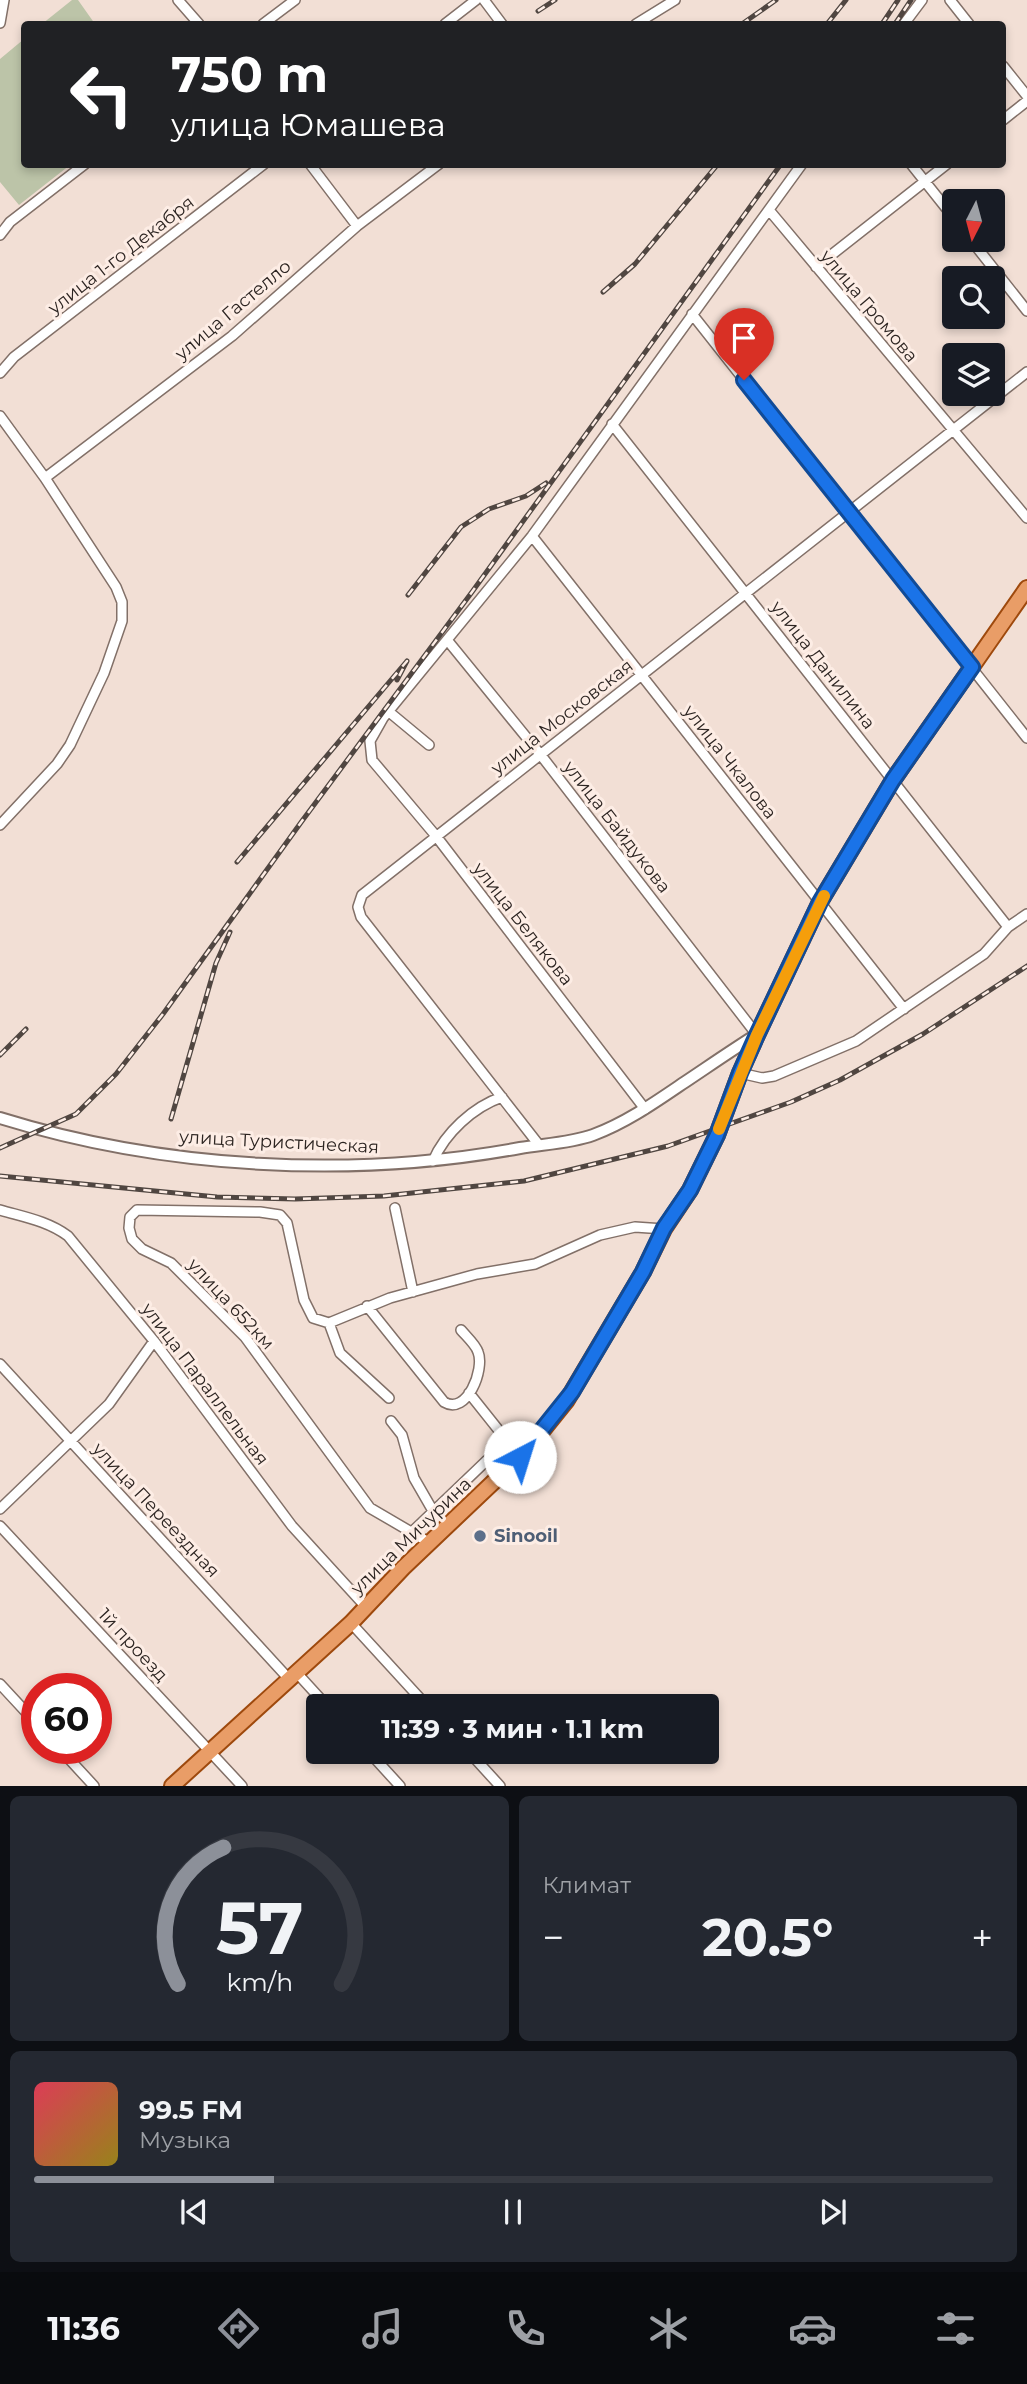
<!DOCTYPE html>
<html lang="ru">
<meta charset="utf-8">
<style>
:root{--surface:#171b24;--page:#242831;--text:#f1f3f6;--muted:#9ea1a6;--line:#363941;--accent:#8c9099}
body{margin:0;font-family:Montserrat,sans-serif;background:var(--page);color:var(--text);height:100vh;display:flex;flex-direction:column;font-size:26px;white-space:nowrap}
*{box-sizing:border-box;margin:0}
p{font-size:23px;color:var(--muted)}
.icon{flex:none;width:38px;height:38px;fill:none;stroke:currentColor;stroke-width:2;stroke-linecap:round;stroke-linejoin:round}
.map{position:relative;height:1786px;overflow:hidden}
.drawer{display:flex;flex-direction:column;gap:10px;padding:10px;background:#0d0f14;flex:1}
.drawer>*{flex:none}
.guide{position:absolute;left:21px;top:21px;width:985px;height:147px;border-radius:7px;box-shadow:0 4px 10px #0003;background:#202124;color:#fff;overflow:hidden}
.needle{width:46px;rotate:186deg}
.controls{position:absolute;left:942px;top:189px;display:grid;gap:14px}
.controls a{display:grid;place-items:center;width:63px;height:63px;border-radius:7px;background:var(--surface);box-shadow:0 4px 10px #0003;font-size:35px}
.speed{position:absolute;left:21px;top:1673px;display:flex;gap:14px;font-size:35px;font-weight:700;text-align:center}
.speed>*{display:grid;place-content:center;width:91px;height:91px;border-radius:50%;background:var(--surface);box-shadow:0 4px 10px #0003;line-height:1}
.speed .limit{border:10px solid #d22;background:#fff;color:#111}
.pin{position:absolute;display:grid;place-items:center;width:60px;height:60px;color:#fff;margin:-72px -30px;border-radius:50% 50% 50% 0;rotate:-45deg;box-shadow:0 0 7px #0007}
.pin .icon{rotate:45deg}
.me{position:absolute;width:77px;margin:-38px;rotate:40deg;stroke-linejoin:round;filter:drop-shadow(0 0 5px #0008)}
.turn{display:flex;align-items:center;gap:24px;height:147px;padding:0 35px;font-size:32px}
.turn .icon{width:91px;height:91px;stroke-width:2.5}
.turn b{display:block;font-size:49px;line-height:60px}
.big{font-size:52px;font-weight:700;line-height:1.1}
.drawer .card{flex:1;display:flex;flex-direction:column;justify-content:center;gap:10px;min-width:0;padding:0 24px;border-radius:10px;background:var(--page)}
.drawer .dial{align-items:center;gap:0}
.dial svg{height:182px;overflow:visible;fill:none;stroke:var(--line);stroke-width:7;stroke-linecap:round;text-anchor:middle}
.dial text{fill:var(--text);stroke:none}
.song{display:flex;align-items:center;gap:21px}
.cover{width:84px;height:84px;border-radius:10px;background:linear-gradient(135deg,hsl(350 70% 55%),hsl(50 70% 35%))}
.played{height:7px;border-radius:4px;background:linear-gradient(90deg,var(--accent) 25%,var(--line) 25%)}
.keys{display:flex;justify-content:space-around;direction:ltr}
.heat{display:flex;justify-content:space-between;align-items:center;font-size:38px;direction:ltr}
.drawer .tiles{flex:1;display:grid;gap:10px;grid-template-columns:1fr 1fr}
.card:last-child{grid-column:span 2}
.trip{position:absolute;left:306px;top:1694px;width:413px;height:70px;border-radius:7px;background:var(--surface);box-shadow:0 4px 10px #0003;font-weight:700;line-height:70px;text-align:center}
.tabs{display:flex;height:112px;justify-content:space-around;align-items:center;background:#090b0e;color:var(--muted)}
.tabs .icon{width:49px;height:49px}
.tabs .on{color:var(--accent)}
.tabs b{font-size:32px;color:var(--text)}
.map>svg:first-child{display:block}
.green{fill:#bcc4a8}
.lines{fill:none;stroke-linecap:round;stroke-linejoin:round}
.minor-casing{stroke:#827068;stroke-width:12}
.tertiary-casing{stroke:#827068;stroke-width:14}
.primary-casing{stroke:#9e490d;stroke-width:18}
.minor{stroke:#fff;stroke-width:9}
.tertiary{stroke:#fff;stroke-width:10}
.primary{stroke:#e99d67;stroke-width:14}
.rail-casing{stroke:#504641;stroke-width:5}
.rail{stroke:#fdede5;stroke-width:2.5;stroke-dasharray:8;stroke-linecap:butt}
.route-casing{stroke:#114b97;stroke-width:18}
.route{stroke:#1a73e8;stroke-width:12}
.slow{stroke:#f59e0b;stroke-width:12}
.service-dot{fill:#5c6f8a;stroke:#fdede5;stroke-width:2.5}
.labels{text-anchor:middle;stroke-width:6;stroke-linejoin:round;paint-order:stroke}
.street-label{font-size:18px;fill:#2d2522;stroke:#fdede5}
.service-label{font-size:18px;font-weight:bold;fill:#4e5e75;stroke:#fdede5;text-anchor:start}
</style>
<div class="map">
<svg width="1027" height="1786" viewBox="0 0 1027 1786">
<rect width="100%" height="100%" fill="#f2dfd5"/>
<!-- green -->
<path class="green" d="M72,0h6l17,24h-53z
M24,39v125l46,1 -51,40 -19,-23v-123z"/>
<g class="lines">
<defs>
<path id="minor" d="M178,0l21,24
M484,0l18,24
M950,0l19,24
M0,23l4,-23
M263,24l32,-24
M445,24l31,-24
M636,24l39,-24
M904,24l18,-24
M1003,66l24,30
M1003,120l24,-19
M310,164l47,62
M911,164l43,54
M769,210l258,308
M0,235l10,-13 75,-58
M971,240l56,71
M816,267l131,-103
M692,314l335,424
M0,373l14,-16 250,-193
M0,416l45,62 71,109 6,15v19l-18,52 -34,72 -13,19 -57,61
M612,424l396,503
M45,478l187,-142 125,-110 82,-62
M532,536l372,473
M448,641l92,113 217,281
M388,711l41,34
M740,1073l22,5 12,-2 82,-35 128,-87 24,-27 19,-13
M645,1109l-209,-273 -64,-76 -2,-19 13,-23 149,-182 270,-372
M539,1145l-178,-228 -3,-10 4,-12 665,-523
M433,1161c12,-28 40,-54 69,-64
M395,1208l18,84
M0,1210c24,7 48,11 68,26l86,105 138,185 73,80
M367,1306l77,96c23,14 41,-33 34,-50 -2,-7 -11,-15 -17,-22
M329,1323l-16,-5 -9,-18 -17,-77 -7,-8 -20,-3 -123,-2 -7,7 -1,11 3,11 10,10 29,14 74,74 125,171 60,35
M0,1364l288,314
M469,1393l51,64
M389,1398l-49,-45 -11,-30 61,-25 87,-24 58,-10 65,-29 35,-8 29,2
M391,1421l11,14 12,43 19,33
M0,1509l109,-105 45,-63
M0,1526l242,260
M412,1532l95,-91
M351,1623l76,83
M296,1672l31,34
M0,1684l37,40
M59,1748l35,38
M369,1752l31,34
M469,1752l31,34"/>
<path id="tertiary" d="M0,1118c164,51 352,61 520,30 24,-4 51,-5 73,-13 33,-12 64,-34 92,-53 24,-16 47,-32 71,-47"/>
<path id="primary" d="M172,1786l179,-163 52,-55 123,-117 41,-51 76,-128 21,-43 26,-39 27,-55 23,-62 17,-38 63,-133 73,-122 134,-192"/>
</defs>
<!-- minor casing -->
<use href="#minor" class="minor-casing"/>
<!-- tertiary casing -->
<use href="#tertiary" class="tertiary-casing"/>
<!-- primary casing -->
<use href="#primary" class="primary-casing"/>
<!-- minor -->
<use href="#minor" class="minor"/>
<!-- tertiary -->
<use href="#tertiary" class="tertiary"/>
<!-- primary -->
<use href="#primary" class="primary"/>
<defs>
<path id="rail" d="M538,11l17,-11
M742,24l34,-24
M827,24l19,-24
M882,24l16,-24
M895,24l16,-24
M603,292l32,-28 83,-100
M408,595l53,-68 28,-18 37,-13 20,-13
M237,862l170,-201 -10,19
M0,1055l26,-26
M171,1119l45,-156 14,-31
M0,1148l76,-34 40,-40 47,-60 139,-193 170,-229 309,-428
M0,1176l217,21 78,2 89,-3 140,-15 144,-35 123,-44 49,-22 83,-46 104,-68"/>
</defs>
<!-- rail casing -->
<use href="#rail" class="rail-casing"/>
<!-- rail -->
<use href="#rail" class="rail"/>
</g>
<g class="lines">
<defs>
<path id="route" d="M520,1457l52,-65 71,-120 21,-44 26,-38 27,-55 23,-62 17,-38 63,-133 73,-122 79,-113 -228,-287"/>
</defs>
<!-- route casing -->
<use href="#route" class="route-casing"/>
<!-- route -->
<use href="#route" class="route"/>
<!-- slow -->
<path class="slow" d="M719,1129l38,-94 67,-139"/>
</g>
<!-- markers -->
<circle class="service-dot" cx="480" cy="1536" r="7"/>
<g class="labels">
<!-- street labels -->
<g class="street-label">
<text transform="translate(121 255) rotate(-38)" y="6">улица 1-го Декабря</text>
<text transform="translate(869 306) rotate(50)" y="6">улица Громова</text>
<text transform="translate(233 310) rotate(-40)" y="6">улица Гастелло</text>
<text transform="translate(823 665) rotate(52)" y="6">улица Данилина</text>
<text transform="translate(562 717) rotate(-38)" y="6">улица Московская</text>
<text transform="translate(730 762) rotate(52)" y="6">улица Чкалова</text>
<text transform="translate(617 827) rotate(52)" y="6">улица Байдукова</text>
<text transform="translate(523 924) rotate(52)" y="6">улица Белякова</text>
<text transform="translate(279 1142) rotate(3)" y="6">улица Туристическая</text>
<text transform="translate(231 1304) rotate(47)" y="6">улица 652км</text>
<text transform="translate(205 1384) rotate(53)" y="6">улица Параллельная</text>
<text transform="translate(156 1510) rotate(47)" y="6">улица Переездная</text>
<text transform="translate(411 1536) rotate(-44)" y="6">улица Мичурина</text>
<text transform="translate(133 1645) rotate(47)" y="6">1й проезд</text>
</g>
<!-- service labels -->
<g class="service-label">
<text x="494" y="1542">Sinooil</text>
</g>
</g>
</svg>
<div class="controls">
<a><svg class="needle" viewBox="-14 -14 28 28"><path d="M0-13l5 13h-10z" fill="#e53935"/><path d="M0 13l5-13h-10z" fill="#9ea1a6"/></svg></a>
<a><svg class="icon" aria-label="search" viewBox="0 0 24 24"><circle cx="10" cy="10" r="6"/><path d="M15 15l6 6"/></svg></a>
<a><svg class="icon" aria-label="layers" viewBox="0 0 24 24"><path d="M12 4l9 5-9 5-9-5zM3 14l9 5 9-5"/></svg></a>
</div>
<div class="speed"><div class="limit">60</div></div>
<div class="pin" style="left:744px;top:380px;background:#d93025"><svg class="icon" aria-label="arrive" viewBox="0 0 24 24"><path d="M6 21V4h12l-3 4 3 4H6"/></svg></div>
<svg class="me" style="left:520px;top:1457px" viewBox="-20 -20 40 40"><circle r="19" fill="#fff"/><path d="M0-13L10 11 0 6-10 11z" fill="#1a73e8"/></svg>
<div class="trip">11:39 · 3 мин · 1.1 km</div>
<div class="guide">
<div class="turn"><svg class="icon" aria-label="left" viewBox="0 0 24 24"><path d="M17 20v-9H6M10 6l-5 5 5 5"/></svg><div><b>750 m</b>улица Юмашева</div></div>
</div>
</div>
<section class="drawer">
<div class="tiles">
<div class="card dial"><svg viewBox="0 0 100 80">
<path d="M14 69A42 42 0 1 1 86 69"/>
<path d="M14 69A42 42 0 0 1 34 9" stroke="#8c9099"/>
<text x="50" y="56" font-size="32" font-weight="700">57</text>
<text x="50" y="72" font-size="11">km/h</text>
</svg></div>
<div class="card"><p>Климат</p>
<div class="heat"><a>−</a><b class="big">20.5°</b><a>+</a></div>
</div>
<div class="card">
<div class="song"><i class="cover"></i><div><b>99.5 FM</b><p>Музыка</p></div></div>
<div class="played"></div>
<div class="keys"><svg class="icon" aria-label="previous" viewBox="0 0 24 24"><path d="M18 5L8 12l10 7zM5 5v14"/></svg><svg class="icon" aria-label="pause" viewBox="0 0 24 24"><path d="M8 5v14M16 5v14"/></svg><svg class="icon" aria-label="next" viewBox="0 0 24 24"><path d="M6 5l10 7-10 7zM19 5v14"/></svg></div>
</div>
</div>
</section>
<nav class="tabs">
<b>11:36</b>
<svg class="icon on" aria-label="directions" viewBox="0 0 24 24"><path d="M12 3l9 9-9 9-9-9zM9 14v-3h6M13 9l2 2-2 2"/></svg>
<svg class="icon" aria-label="music" viewBox="0 0 24 24"><path d="M9 18V5l10-2v13"/><circle cx="6" cy="18" r="3"/><circle cx="16" cy="16" r="3"/></svg>
<svg class="icon" aria-label="phone" viewBox="0 0 24 24"><path d="M5 4h4l2 5-3 2q2 4 5 5l2-3 5 2v4C11 20 4 13 5 4z"/></svg>
<svg class="icon" aria-label="climate" viewBox="0 0 24 24"><path d="M12 3v18M4 7l16 10M4 17L20 7"/></svg>
<svg class="icon" aria-label="car" viewBox="0 0 24 24"><path d="M5 17H2v-5l4-1 3-4h7l3 4 3 1v5h-3M9 17h6M6 11h13"/><circle cx="7" cy="17" r="2"/><circle cx="17" cy="17" r="2"/></svg>
<svg class="icon" aria-label="filters" viewBox="0 0 24 24"><path d="M4 7h16M4 17h16"/><circle cx="9" cy="7" r="2"/><circle cx="15" cy="17" r="2"/></svg>
</nav>
